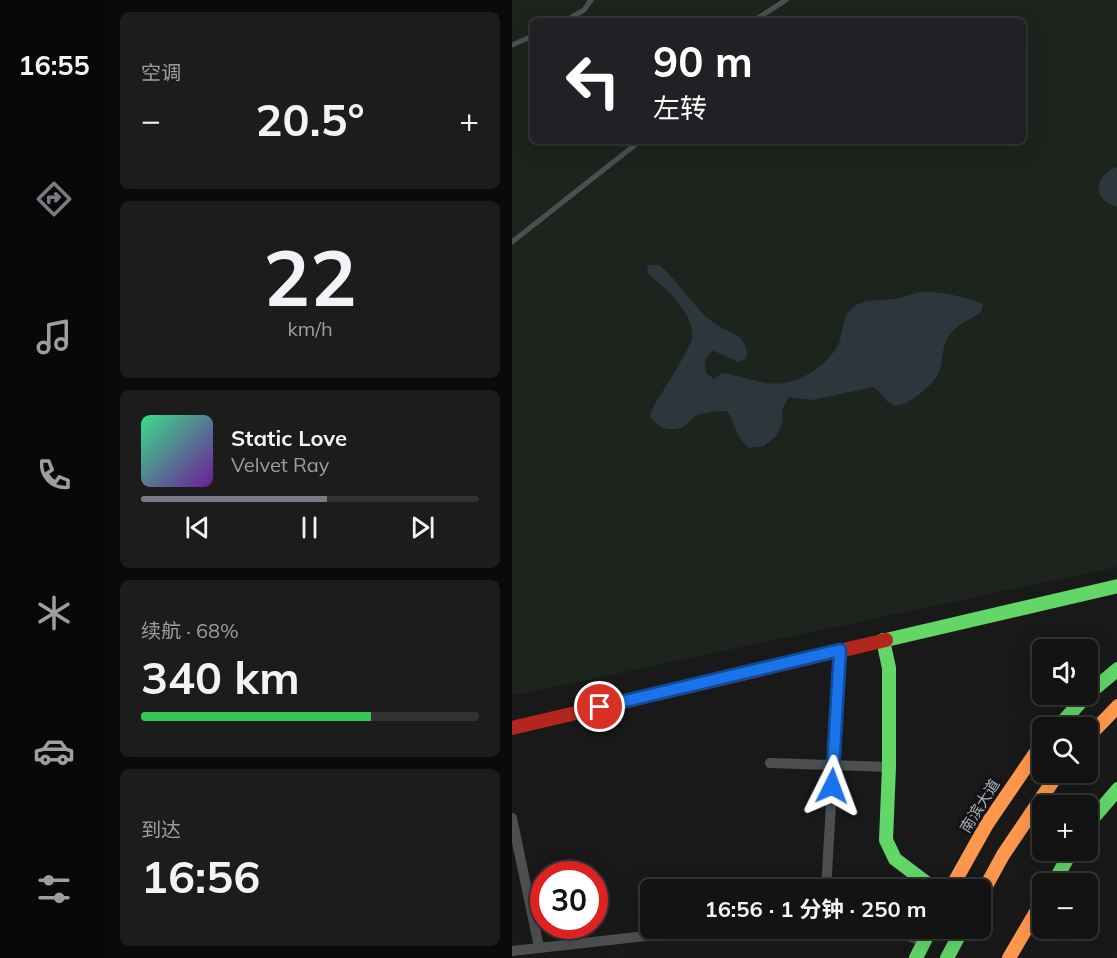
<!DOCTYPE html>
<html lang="zh">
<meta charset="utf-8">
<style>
:root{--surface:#131313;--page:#1c1c1c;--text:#f1f3f6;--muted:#9d9ea0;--line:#323233;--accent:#777c82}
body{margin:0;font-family:Mulish,"Noto Sans SC",sans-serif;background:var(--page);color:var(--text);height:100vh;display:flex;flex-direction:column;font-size:22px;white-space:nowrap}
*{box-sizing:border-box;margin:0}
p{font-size:20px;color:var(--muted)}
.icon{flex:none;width:33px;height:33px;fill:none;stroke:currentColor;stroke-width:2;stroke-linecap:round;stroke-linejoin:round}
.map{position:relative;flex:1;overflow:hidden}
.sheet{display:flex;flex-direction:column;gap:12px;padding:12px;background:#0a0a0a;width:404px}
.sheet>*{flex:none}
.top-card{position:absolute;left:18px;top:18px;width:496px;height:126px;border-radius:9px;box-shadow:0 6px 24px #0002,0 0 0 2px var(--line);background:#202124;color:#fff;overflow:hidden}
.buttons{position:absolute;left:520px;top:639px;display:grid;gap:12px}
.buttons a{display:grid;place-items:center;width:66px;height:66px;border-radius:9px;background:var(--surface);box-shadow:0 6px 24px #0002,0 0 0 2px var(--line);font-size:30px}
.speed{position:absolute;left:18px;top:861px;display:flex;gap:12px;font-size:30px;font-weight:700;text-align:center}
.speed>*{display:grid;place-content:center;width:78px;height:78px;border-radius:50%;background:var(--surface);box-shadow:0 6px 24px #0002,0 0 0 2px var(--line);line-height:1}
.speed .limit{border:9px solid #d22;background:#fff;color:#111}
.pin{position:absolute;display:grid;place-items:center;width:51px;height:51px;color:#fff;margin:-26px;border:3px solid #fff;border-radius:50%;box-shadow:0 2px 6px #0007}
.me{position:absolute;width:66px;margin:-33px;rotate:3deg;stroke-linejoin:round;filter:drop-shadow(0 0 4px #0008)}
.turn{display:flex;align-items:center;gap:21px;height:126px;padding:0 24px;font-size:27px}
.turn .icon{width:78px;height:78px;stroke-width:2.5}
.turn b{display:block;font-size:42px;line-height:51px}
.big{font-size:45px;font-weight:700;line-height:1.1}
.sheet .card{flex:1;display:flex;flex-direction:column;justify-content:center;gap:9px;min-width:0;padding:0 21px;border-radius:9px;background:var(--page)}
.sheet .dial{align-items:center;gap:0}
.dial b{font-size:78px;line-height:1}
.song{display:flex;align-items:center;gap:18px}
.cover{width:72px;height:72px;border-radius:9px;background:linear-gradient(135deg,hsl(150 70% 55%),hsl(280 70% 35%))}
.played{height:6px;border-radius:3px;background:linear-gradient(90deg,var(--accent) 55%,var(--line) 55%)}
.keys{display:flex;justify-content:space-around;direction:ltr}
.heat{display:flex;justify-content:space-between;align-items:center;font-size:33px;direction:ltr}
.charge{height:9px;border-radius:4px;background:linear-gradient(90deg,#34c759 68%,var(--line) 0)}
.trip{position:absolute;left:128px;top:879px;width:351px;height:60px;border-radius:9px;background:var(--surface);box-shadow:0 6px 24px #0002,0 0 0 2px var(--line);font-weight:700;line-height:60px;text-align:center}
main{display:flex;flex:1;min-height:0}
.menu{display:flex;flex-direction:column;width:108px;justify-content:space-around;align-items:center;background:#080808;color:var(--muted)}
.menu .icon{width:42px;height:42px}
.menu .current{color:var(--accent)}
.menu b{font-size:27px;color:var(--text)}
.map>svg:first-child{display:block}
.green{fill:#1d241d;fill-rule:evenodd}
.water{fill:#2b373c}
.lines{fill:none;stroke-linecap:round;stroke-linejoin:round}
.lane{stroke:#4d5052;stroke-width:5}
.street{stroke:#4d5052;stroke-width:10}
.fast{stroke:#63d668;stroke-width:14}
.slow{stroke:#ff974d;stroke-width:14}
.jam{stroke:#b3261e;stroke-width:14}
.route-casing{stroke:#114b97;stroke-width:15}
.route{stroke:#1a73e8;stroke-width:10}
.labels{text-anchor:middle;stroke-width:6;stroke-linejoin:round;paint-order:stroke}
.street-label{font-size:15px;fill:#aab2bb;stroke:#131315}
</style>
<main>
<nav class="menu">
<b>16:55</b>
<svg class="icon current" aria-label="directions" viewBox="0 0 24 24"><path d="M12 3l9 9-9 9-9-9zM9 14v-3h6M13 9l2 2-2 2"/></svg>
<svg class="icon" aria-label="music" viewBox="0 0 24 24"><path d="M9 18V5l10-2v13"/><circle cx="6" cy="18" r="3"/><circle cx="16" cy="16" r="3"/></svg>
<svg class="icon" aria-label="phone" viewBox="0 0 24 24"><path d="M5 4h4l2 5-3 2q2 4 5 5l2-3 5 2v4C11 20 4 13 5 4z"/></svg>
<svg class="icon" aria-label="climate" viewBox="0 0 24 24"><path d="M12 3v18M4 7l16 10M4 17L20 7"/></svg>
<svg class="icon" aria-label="car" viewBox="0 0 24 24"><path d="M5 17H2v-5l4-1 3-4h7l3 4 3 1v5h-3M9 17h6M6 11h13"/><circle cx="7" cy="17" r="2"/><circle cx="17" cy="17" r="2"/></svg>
<svg class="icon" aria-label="filters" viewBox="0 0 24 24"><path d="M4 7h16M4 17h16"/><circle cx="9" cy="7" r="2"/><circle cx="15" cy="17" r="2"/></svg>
</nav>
<section class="sheet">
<div class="card"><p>空调</p>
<div class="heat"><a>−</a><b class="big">20.5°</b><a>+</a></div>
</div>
<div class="card dial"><b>22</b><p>km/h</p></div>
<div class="card">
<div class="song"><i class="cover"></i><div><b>Static Love</b><p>Velvet Ray</p></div></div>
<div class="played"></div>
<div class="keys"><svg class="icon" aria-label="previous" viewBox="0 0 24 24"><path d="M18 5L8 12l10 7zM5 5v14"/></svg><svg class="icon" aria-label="pause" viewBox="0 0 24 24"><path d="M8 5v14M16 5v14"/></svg><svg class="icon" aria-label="next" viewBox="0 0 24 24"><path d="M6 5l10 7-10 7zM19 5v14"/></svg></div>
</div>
<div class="card"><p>续航 · 68%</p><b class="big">340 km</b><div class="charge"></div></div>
<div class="card"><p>到达</p><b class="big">16:56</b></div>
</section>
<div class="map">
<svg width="606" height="958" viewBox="0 0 606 958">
<rect width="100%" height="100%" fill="#191919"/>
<!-- green -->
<path class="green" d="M0,0h605v567l-605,129zM21,21h491v120h-491z"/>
<!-- water -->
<path class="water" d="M605,167h1l-1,40c-4,-2 -9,-3 -13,-7 -13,-13 -1,-29 13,-33z
M136,265h11c21,17 34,43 56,59 9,6 21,8 28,17 4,7 4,12 3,18l-8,3 -26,-12 -7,10 1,13 8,6 8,-6c23,3 45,15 67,9 19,-4 46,-24 51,-42 3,-11 3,-22 10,-30 11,-12 30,-9 43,-11 11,-1 21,-7 32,-7 13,-1 46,6 58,12l-2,8c-9,7 -22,11 -30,21 -10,12 -7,25 -12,39 -4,11 -34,38 -46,33 -8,-3 -11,-13 -20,-18l-61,13 -23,-3 -7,13 1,12 -7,14 -12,10 -15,2c-12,-9 -14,-25 -22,-37 -10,0 -25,1 -33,6 -4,3 -7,8 -11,10 -14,6 -26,0 -33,-11 3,-12 9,-18 15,-28 5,-8 26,-43 27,-49 5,-23 -29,-54 -45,-66z"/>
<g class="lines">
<!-- lane -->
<path class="lane" d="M53,21l19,-11 7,-10
M241,21l33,-21
M0,45l21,-9
M0,242l128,-101"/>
<!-- street -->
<path class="street" d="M258,763l119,4
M0,818l27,129
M314,890l14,-240
M375,928l38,14
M0,951l205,-23"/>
<!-- fast -->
<path class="fast" d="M371,640l6,28v99l-3,73 9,19 41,31
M374,640l232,-54
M576,694l30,-25
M545,728l31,-34
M576,824l30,-35
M541,884l19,-34
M404,958l15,-30
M435,958l16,-30"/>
<!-- slow -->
<path class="slow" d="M576,737l30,-31
M438,890l37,-66 56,-82
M468,897l23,-42 56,-83
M497,958l34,-58"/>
<!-- jam -->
<path class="jam" d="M0,728l374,-88"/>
</g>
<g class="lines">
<defs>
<path id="route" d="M88,707l240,-57 -8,136"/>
</defs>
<!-- route casing -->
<use href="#route" class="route-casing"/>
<!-- route -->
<use href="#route" class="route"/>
</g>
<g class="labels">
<!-- street labels -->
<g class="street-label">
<text transform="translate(468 806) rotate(-58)" y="5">南滨大道</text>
</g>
</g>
</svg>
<div class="buttons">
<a><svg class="icon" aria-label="sound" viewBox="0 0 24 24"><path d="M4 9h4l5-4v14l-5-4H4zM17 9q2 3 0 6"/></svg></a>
<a><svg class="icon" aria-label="search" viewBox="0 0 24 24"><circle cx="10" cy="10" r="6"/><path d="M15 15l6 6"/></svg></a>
<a>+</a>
<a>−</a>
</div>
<div class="speed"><div class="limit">30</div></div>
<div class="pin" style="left:88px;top:707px;background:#d93025"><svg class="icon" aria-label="arrive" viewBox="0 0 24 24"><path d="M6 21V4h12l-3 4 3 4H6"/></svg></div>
<svg class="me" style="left:320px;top:786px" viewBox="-20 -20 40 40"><path d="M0-17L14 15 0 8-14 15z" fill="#1a73e8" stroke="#fff" stroke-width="4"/></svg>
<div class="trip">16:56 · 1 分钟 · 250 m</div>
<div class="top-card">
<div class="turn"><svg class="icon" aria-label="left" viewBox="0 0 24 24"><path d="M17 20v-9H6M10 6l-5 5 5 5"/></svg><div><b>90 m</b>左转</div></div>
</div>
</div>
</main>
